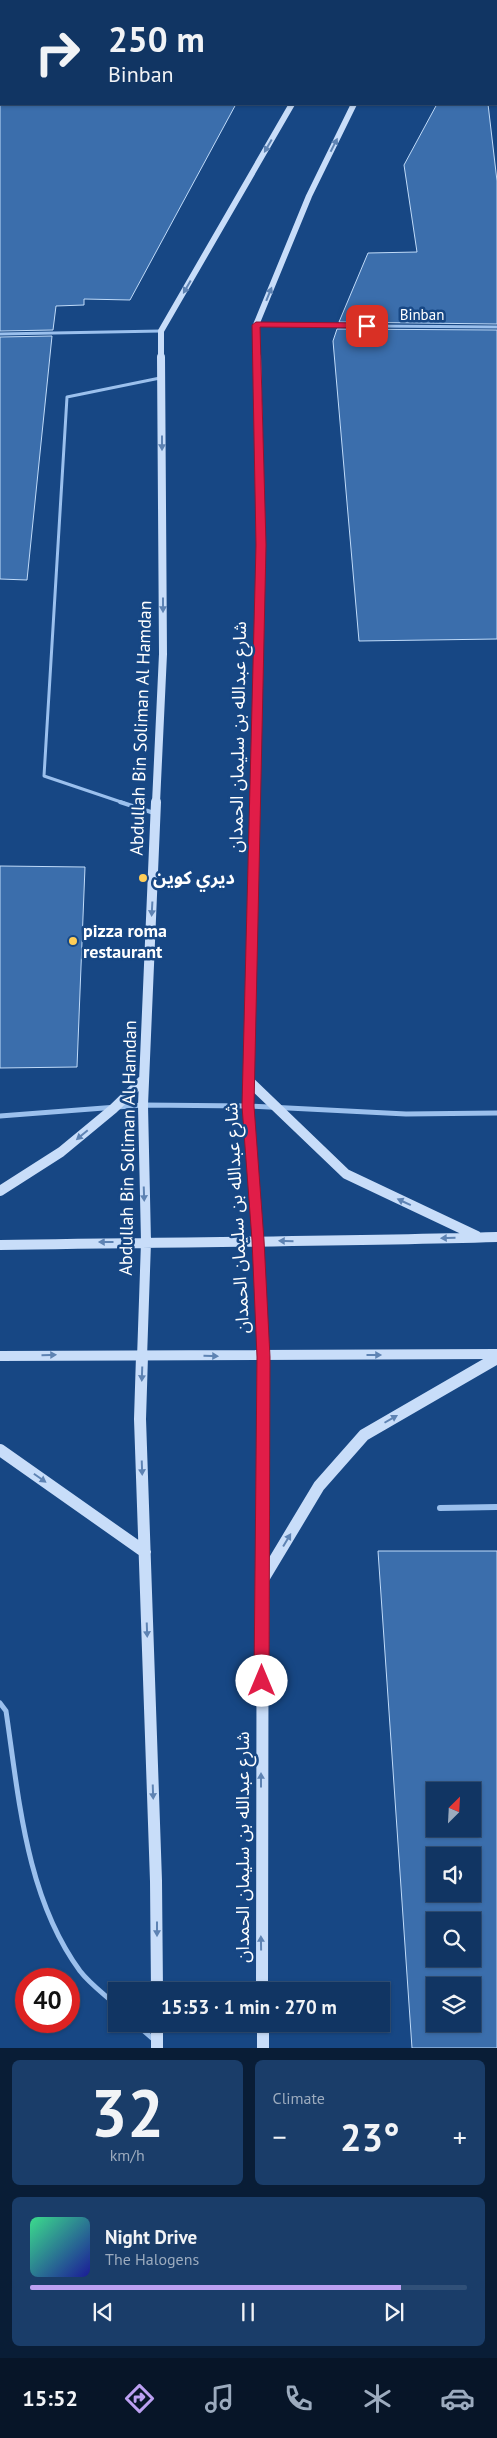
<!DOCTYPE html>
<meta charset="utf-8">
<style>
:root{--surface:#113563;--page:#1a3d69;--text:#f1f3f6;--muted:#9cabbe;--line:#305078;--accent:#bca0f2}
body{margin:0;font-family:"PT Sans","Noto Sans Arabic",sans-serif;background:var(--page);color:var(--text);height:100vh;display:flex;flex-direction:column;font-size:19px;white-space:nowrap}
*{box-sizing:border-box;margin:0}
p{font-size:16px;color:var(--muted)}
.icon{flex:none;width:28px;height:28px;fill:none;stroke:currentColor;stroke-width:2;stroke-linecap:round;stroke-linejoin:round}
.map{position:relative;height:2048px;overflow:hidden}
.side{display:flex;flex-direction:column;gap:12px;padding:12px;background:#091d36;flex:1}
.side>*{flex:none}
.top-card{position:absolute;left:0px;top:0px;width:498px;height:105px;box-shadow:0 1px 4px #0004,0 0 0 1px var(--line);background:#113563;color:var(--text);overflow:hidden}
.needle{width:32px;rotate:24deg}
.tools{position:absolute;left:426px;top:1782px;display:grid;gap:10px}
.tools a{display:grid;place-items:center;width:55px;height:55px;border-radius:0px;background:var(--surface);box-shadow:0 1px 4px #0004,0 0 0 1px var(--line);font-size:25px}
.speed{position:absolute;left:15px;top:1968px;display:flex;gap:10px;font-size:25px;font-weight:700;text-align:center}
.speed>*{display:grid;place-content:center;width:65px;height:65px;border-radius:50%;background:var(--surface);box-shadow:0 1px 4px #0004,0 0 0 1px var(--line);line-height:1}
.speed .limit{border:8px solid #d22;background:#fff;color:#111}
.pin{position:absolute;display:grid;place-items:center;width:42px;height:42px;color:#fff;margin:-21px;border-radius:10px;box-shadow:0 2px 8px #0006}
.me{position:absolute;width:55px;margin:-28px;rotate:0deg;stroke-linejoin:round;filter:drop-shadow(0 0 4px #0008)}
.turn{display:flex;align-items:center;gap:18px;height:105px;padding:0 25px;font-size:22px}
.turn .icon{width:65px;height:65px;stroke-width:2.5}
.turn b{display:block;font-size:35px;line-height:42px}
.big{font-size:38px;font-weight:800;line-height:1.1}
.side .tile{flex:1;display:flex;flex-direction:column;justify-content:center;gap:8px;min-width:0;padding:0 18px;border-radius:8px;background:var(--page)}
.side .dial{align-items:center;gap:0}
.dial b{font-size:65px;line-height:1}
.song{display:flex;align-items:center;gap:15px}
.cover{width:60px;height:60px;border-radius:8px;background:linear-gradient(135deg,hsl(150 70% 55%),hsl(240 70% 35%))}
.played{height:5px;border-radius:2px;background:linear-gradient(90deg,var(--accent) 85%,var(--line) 85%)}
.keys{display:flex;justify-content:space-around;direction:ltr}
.heat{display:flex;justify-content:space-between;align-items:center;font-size:28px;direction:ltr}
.side .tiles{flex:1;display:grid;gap:12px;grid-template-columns:1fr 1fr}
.tile:last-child{grid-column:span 2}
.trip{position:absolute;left:108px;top:1982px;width:282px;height:50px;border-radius:0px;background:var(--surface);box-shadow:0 1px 4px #0004,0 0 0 1px var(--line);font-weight:800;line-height:50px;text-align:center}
.tabs{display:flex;height:80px;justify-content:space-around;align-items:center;background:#071528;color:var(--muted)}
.tabs .icon{width:35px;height:35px}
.tabs .on{color:var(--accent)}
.tabs b{font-size:22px;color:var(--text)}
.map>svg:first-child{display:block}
.building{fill:#3b6eac;stroke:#c0dbf9;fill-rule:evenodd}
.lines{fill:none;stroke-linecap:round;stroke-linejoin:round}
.lane-far2{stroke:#9bc0ed;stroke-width:3}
.lane-far1{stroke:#9bc0ed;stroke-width:4}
.lane{stroke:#9bc0ed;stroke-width:5}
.street-far2{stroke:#9bc0ed;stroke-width:3}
.street-far1{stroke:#9bc0ed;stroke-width:5}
.street{stroke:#9bc0ed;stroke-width:6}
.secondary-far3{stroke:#c8ddf9;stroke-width:6}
.secondary-far2{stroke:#c8ddf9;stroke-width:8}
.secondary-far1{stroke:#c8ddf9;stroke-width:10}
.secondary{stroke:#c8ddf9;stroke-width:12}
.oneway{fill:#5e83b3}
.route{fill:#e11d48;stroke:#92132f}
.poi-dot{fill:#ffce57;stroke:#174784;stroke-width:2}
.labels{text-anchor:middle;stroke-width:5;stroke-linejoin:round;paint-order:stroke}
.far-street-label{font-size:15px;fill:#fff;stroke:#174784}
.street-label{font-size:18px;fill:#fff;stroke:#174784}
.poi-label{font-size:18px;font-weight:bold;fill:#fff;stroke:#174784;text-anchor:start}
</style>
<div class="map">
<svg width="497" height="2048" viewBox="0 0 497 2048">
<rect width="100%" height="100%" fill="#174784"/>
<!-- building -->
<path class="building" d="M0,104h236l-106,196 -46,-1v6l-28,1 -3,24 -53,1z
M437,104h51l9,77v143l-158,-2 29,-69 49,-1 -13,-87z
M337,329l160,1v309l-138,2 -26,-300z
M52,336l-25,244 -27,-1v-242z
M0,866l85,1 -8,200 -77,1z
M378,1551h119v497h-85zM435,1791h37v38h-37zM435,1856h37v38h-37zM435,1921h37v38h-37zM435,1986h37v38h-37z"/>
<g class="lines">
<!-- lane-far2 -->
<path class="lane-far2" d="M124,803l-80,-27 23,-379 93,-19"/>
<!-- lane-far1 -->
<path class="lane-far1" d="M120,802l34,11"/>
<!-- lane -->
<path class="lane" d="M0,1703l6,8c13,88 20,186 74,260 10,13 24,23 36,34
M136,2024l17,15"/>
<!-- street-far2 -->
<path class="street-far2" d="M446,0l24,1
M256,325l241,2
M0,334l161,-3"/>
<!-- street-far1 -->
<path class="street-far1" d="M0,1116l143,-11 105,1 158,8 91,-1"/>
<!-- street -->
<path class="street" d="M440,1508l57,-1"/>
<!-- secondary-far3 -->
<path class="secondary-far3" d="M161,358v-27l131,-227
M257,358l-1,-33 53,-129 45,-92"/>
<!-- secondary-far2 -->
<path class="secondary-far2" d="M156,803l7,-149 -2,-297
M255,803l6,-258 -4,-188"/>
<!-- secondary-far1 -->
<path class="secondary-far1" d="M255,802l-7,304 10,134 5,118
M249,1081l97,93 131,62
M0,1191l61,-39 52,-43 31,-30
M0,1245c166,-3 331,-3 497,-8
M0,1356l497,-2
M142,1358l4,-116 -3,-137 13,-303"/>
<!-- secondary -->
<path class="secondary" d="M142,1356l-2,63 16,462 1,110
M0,1450l145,102
M262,1581l57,-95 45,-51 133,-77
M262,1991l1,-635
M157,2024v24
M263,2024v24"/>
</g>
<!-- one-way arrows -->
<defs><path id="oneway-solid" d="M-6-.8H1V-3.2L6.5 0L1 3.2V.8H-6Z" transform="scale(1.25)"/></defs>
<g class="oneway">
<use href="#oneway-solid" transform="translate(334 145) rotate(-63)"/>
<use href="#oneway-solid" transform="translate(268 146) rotate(120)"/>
<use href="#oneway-solid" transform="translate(187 287) rotate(120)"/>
<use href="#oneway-solid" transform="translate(269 294) rotate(-68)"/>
<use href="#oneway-solid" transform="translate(162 443) rotate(90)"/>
<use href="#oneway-solid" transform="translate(163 605) rotate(90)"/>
<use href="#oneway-solid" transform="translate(152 909) rotate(93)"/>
<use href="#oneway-solid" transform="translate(82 1135) rotate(140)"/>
<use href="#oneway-solid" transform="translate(144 1194) rotate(88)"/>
<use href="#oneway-solid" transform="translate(404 1202) rotate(-155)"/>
<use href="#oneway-solid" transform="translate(448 1238) rotate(178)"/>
<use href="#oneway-solid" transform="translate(286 1241) rotate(-179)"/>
<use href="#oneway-solid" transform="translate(106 1242) rotate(180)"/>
<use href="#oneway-solid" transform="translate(49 1355) rotate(-1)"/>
<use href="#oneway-solid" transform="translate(374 1355)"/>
<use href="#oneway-solid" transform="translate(211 1356) rotate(1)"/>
<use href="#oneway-solid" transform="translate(142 1374) rotate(92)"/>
<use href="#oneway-solid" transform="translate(391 1419) rotate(-30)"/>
<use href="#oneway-solid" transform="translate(142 1468) rotate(88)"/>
<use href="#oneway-solid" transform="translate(40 1478) rotate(35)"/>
<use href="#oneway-solid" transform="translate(287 1540) rotate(-59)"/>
<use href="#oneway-solid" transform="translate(147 1630) rotate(88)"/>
<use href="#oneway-solid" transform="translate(261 1780) rotate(-90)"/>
<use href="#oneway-solid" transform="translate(153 1792) rotate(88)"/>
<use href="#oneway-solid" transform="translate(157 1929) rotate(90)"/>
<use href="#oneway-solid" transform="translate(261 1943) rotate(-91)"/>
</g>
<!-- route -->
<path class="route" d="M256,322l111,1 4,3 -4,2 -107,-1 6,218 -12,561 10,134 6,117 -1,324 -2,5 -5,2 -6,-2 -2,-5 3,-324 -5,-117 -10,-134 14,-561 -4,-220z"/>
<!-- markers -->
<g class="poi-dot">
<circle cx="143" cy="878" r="5"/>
<circle cx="73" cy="941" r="5"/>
</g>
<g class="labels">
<!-- far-street labels -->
<g class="far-street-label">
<text x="422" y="320">Binban</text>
</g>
<!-- street labels -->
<g class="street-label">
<text transform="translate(141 728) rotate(-88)" y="6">Abdullah Bin Soliman Al Hamdan</text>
<text transform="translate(238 737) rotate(-89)" y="6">شارع عبدالله بن سليمان الحمدان</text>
<text transform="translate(128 1148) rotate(-89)" y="6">Abdullah Bin Soliman Al Hamdan</text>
<text transform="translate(237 1218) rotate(-93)" y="6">شارع عبدالله بن سليمان الحمدان</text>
<text transform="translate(243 1847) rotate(-90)" y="6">شارع عبدالله بن سليمان الحمدان</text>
</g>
<!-- poi labels -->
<g class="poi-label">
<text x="153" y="884">ديري كوين</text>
<text x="83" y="937">pizza roma<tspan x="83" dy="21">restaurant</tspan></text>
</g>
</g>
</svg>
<div class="tools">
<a><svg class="needle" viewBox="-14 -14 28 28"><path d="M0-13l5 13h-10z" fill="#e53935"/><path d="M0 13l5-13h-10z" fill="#9cabbe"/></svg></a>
<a><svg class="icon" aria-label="sound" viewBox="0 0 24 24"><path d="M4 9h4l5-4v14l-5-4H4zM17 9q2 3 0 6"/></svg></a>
<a><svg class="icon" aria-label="search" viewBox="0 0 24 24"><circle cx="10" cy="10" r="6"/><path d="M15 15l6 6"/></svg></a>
<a><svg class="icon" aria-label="layers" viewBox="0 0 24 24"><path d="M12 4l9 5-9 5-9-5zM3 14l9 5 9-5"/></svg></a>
</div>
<div class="speed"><div class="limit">40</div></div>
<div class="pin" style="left:367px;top:326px;background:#d93025"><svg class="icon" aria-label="arrive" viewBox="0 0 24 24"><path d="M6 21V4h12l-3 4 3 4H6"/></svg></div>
<svg class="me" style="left:262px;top:1681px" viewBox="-20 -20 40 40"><circle r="19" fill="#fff"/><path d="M0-13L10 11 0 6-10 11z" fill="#e11d48"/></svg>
<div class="trip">15:53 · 1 min · 270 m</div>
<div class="top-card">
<div class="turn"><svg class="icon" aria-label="right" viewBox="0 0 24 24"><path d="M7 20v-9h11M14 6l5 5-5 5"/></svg><div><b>250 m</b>Binban</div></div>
</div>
</div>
<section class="side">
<div class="tiles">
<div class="tile dial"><b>32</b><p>km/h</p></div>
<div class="tile"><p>Climate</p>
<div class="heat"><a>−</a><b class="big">23°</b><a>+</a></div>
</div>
<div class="tile">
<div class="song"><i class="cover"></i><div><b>Night Drive</b><p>The Halogens</p></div></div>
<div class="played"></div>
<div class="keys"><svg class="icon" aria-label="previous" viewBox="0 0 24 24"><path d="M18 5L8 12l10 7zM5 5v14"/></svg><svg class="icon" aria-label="pause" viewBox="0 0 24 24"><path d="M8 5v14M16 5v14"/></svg><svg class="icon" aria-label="next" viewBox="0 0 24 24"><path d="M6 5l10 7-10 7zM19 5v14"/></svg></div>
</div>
</div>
</section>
<nav class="tabs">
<b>15:52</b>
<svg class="icon on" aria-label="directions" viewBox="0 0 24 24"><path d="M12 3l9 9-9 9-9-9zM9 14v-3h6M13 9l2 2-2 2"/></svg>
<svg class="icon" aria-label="music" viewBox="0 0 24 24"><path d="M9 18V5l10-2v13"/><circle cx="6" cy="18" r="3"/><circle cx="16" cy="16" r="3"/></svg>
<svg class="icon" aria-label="phone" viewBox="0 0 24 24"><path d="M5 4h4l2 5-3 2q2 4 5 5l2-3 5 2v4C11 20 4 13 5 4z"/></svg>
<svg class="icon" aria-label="climate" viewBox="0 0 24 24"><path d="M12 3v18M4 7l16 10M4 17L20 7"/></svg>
<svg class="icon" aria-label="car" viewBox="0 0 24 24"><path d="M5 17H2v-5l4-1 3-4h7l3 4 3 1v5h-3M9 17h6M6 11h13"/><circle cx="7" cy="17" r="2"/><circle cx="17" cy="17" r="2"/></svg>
</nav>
